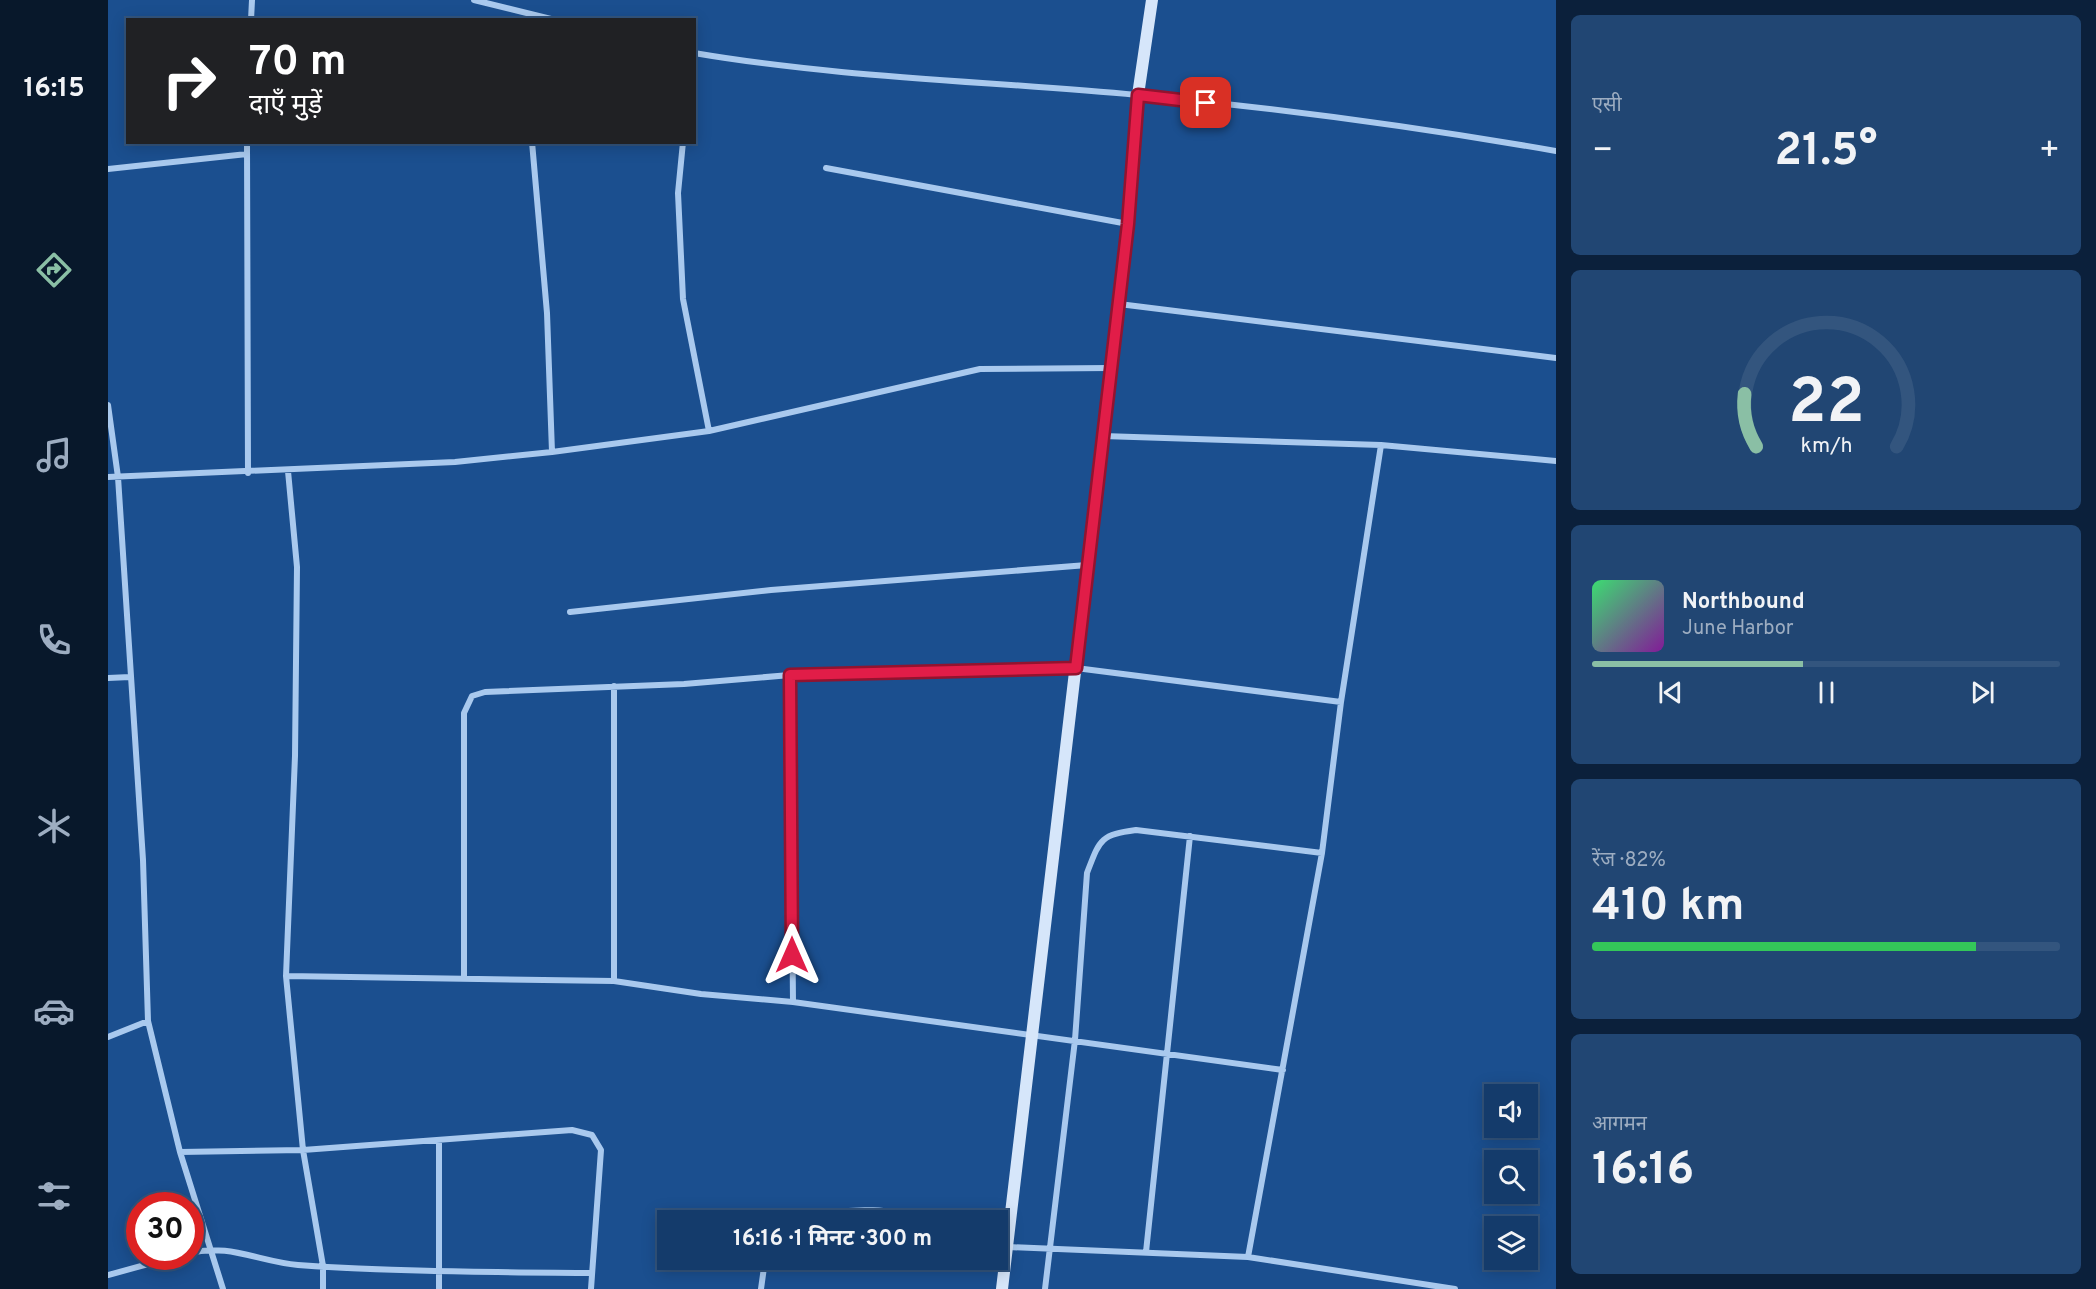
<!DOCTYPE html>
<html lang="hi">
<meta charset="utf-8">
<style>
:root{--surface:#143b6b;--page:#214673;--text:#f1f3f6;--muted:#9dadc1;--line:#33557e;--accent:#8abfa5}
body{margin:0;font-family:Overpass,"Noto Sans Devanagari",sans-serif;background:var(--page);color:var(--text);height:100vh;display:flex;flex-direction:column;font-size:22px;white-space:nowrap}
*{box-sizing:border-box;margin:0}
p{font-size:20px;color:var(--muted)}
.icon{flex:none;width:33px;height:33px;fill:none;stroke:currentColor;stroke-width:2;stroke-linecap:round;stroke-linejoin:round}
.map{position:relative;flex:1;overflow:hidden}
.drawer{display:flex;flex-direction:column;gap:15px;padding:15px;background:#0b203b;width:540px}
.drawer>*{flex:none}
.top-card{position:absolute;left:18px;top:18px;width:570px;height:126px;border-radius:0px;box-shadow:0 3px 15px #0003,0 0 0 2px var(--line);background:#202124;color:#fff;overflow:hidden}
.buttons{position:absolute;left:1376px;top:1084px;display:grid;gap:12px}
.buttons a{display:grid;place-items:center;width:54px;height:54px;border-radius:0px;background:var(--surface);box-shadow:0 3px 15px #0003,0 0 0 2px var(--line);font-size:30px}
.speed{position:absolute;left:18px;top:1192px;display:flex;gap:12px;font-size:30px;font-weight:700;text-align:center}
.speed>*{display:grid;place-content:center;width:78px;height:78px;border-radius:50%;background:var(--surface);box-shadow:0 3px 15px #0003,0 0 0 2px var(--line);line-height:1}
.speed .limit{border:9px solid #d22;background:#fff;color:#111}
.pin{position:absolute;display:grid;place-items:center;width:51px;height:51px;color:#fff;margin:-26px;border-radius:12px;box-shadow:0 3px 9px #0006}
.me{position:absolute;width:66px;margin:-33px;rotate:0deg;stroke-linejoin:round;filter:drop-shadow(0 0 4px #0008)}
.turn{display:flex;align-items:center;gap:21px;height:126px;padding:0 24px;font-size:27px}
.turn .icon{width:78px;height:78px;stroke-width:2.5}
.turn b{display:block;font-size:42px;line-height:51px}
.big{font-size:45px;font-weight:700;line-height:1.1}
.drawer .card{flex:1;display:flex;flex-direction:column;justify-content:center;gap:9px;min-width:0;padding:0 21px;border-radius:9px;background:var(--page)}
.drawer .dial{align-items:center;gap:0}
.dial svg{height:156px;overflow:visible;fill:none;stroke:var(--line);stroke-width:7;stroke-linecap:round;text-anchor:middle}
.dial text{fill:var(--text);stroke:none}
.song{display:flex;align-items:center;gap:18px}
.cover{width:72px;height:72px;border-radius:9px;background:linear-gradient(135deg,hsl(140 70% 55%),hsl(290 70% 35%))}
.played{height:6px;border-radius:3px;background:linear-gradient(90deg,var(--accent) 45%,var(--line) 45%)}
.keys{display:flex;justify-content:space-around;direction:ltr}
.heat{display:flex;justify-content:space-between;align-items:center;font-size:33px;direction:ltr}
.charge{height:9px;border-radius:4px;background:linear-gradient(90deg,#34c759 82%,var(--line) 0)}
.trip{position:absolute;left:549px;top:1210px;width:351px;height:60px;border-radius:0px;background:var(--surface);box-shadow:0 3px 15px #0003,0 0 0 2px var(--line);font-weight:700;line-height:60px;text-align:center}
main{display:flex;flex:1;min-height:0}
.tabs{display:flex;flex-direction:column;width:108px;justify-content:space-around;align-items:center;background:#08182b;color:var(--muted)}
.tabs .icon{width:42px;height:42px}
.tabs .on{color:var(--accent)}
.tabs b{font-size:27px;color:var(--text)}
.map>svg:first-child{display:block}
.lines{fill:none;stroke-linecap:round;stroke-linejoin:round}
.street{stroke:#a9c9ee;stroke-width:6}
.secondary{stroke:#d6e6fa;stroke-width:12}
.route-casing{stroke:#92132f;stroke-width:15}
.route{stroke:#e11d48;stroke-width:10}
</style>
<main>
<nav class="tabs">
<b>16:15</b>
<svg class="icon on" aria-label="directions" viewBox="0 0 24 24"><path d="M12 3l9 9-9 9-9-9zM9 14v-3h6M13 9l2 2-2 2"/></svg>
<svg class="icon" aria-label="music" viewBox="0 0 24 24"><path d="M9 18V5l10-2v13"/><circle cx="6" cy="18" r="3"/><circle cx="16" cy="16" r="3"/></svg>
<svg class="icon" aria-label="phone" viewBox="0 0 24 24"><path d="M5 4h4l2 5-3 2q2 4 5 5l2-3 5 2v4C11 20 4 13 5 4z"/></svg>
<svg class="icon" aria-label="climate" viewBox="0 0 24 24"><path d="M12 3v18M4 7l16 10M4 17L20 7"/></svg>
<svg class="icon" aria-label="car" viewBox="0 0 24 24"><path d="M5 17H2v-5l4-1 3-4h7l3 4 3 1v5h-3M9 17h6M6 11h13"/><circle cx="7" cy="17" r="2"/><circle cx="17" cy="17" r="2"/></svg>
<svg class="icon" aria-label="filters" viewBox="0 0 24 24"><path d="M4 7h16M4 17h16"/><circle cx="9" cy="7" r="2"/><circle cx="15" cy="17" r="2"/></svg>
</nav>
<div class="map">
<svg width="1448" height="1289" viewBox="0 0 1448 1289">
<rect width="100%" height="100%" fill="#1b4f8f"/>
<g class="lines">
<!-- street -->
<path class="street" d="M366,0l81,20
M143,20l1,-20
M586,53c147,25 295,28 443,42 141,13 280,32 419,56
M139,142l1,331
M424,142l15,171 5,139
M575,142l-5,51 5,106 26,132
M718,168l302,56
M0,169l139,-15
M1011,304l437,54
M0,405l10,72 25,383 5,161 32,131 43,137
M995,436l278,9
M180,471l9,96 -2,189 -9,220 17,174 20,116v23
M0,477l347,-15 97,-10 157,-21 271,-62 130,-1
M462,612l201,-22 316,-25
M682,675l3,327
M0,678l22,-1
M178,976l328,5 87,13 92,8 490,68
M356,978v-265l8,-17 13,-4 199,-8 106,-9 286,-7 265,34
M506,981v-295
M0,1037l40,-16
M331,1140v149
M72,1152l123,-2 269,-20 20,5 9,15 -10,139
M698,1221c46,-19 93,-9 141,0
M890,1242l10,5 240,10 74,-404 19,-151 40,-257 175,16
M1038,1252l44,-416
M82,1253c37,-10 71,9 108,12 98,7 196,7 294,8
M1140,1257l207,32
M0,1275l66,-18
M653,1289l4,-29
M937,1289l30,-249 12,-167c13,-34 13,-38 49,-43l186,23"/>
<!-- secondary -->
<path class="secondary" d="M894,1289l126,-1065 10,-129 14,-95"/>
</g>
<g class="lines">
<defs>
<path id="route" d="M684,955l-2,-280 286,-7 52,-444 10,-129 68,8"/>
</defs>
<!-- route casing -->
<use href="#route" class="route-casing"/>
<!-- route -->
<use href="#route" class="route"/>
</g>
</svg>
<div class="buttons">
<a><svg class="icon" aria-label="sound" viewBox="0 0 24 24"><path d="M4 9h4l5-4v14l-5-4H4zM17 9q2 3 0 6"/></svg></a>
<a><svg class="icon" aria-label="search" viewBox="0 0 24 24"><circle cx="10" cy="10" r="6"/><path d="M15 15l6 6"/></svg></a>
<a><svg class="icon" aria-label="layers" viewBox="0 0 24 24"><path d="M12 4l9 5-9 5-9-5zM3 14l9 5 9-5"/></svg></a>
</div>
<div class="speed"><div class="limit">30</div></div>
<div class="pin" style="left:1098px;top:103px;background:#d93025"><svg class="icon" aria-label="arrive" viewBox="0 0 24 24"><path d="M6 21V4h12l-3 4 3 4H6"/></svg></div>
<svg class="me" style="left:684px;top:955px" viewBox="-20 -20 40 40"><path d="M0-17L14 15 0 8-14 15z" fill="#e11d48" stroke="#fff" stroke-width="4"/></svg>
<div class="trip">16:16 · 1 मिनट · 300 m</div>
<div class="top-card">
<div class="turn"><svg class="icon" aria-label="right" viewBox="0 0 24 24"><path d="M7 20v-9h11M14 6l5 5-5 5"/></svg><div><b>70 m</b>दाएँ मुड़ें</div></div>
</div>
</div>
<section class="drawer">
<div class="card"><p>एसी</p>
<div class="heat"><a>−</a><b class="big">21.5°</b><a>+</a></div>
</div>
<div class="card dial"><svg viewBox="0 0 100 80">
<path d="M14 69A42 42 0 1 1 86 69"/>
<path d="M14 69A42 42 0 0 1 8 42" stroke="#8abfa5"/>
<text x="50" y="56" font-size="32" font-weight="700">22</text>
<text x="50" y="72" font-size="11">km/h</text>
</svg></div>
<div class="card">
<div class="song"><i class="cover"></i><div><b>Northbound</b><p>June Harbor</p></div></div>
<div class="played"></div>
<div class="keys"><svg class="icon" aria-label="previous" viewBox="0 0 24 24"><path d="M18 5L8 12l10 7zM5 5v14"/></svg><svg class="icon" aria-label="pause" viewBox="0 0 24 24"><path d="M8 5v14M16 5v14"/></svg><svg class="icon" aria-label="next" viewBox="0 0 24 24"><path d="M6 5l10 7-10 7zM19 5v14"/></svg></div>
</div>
<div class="card"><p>रेंज · 82%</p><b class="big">410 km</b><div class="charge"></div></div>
<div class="card"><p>आगमन</p><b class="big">16:16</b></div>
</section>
</main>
